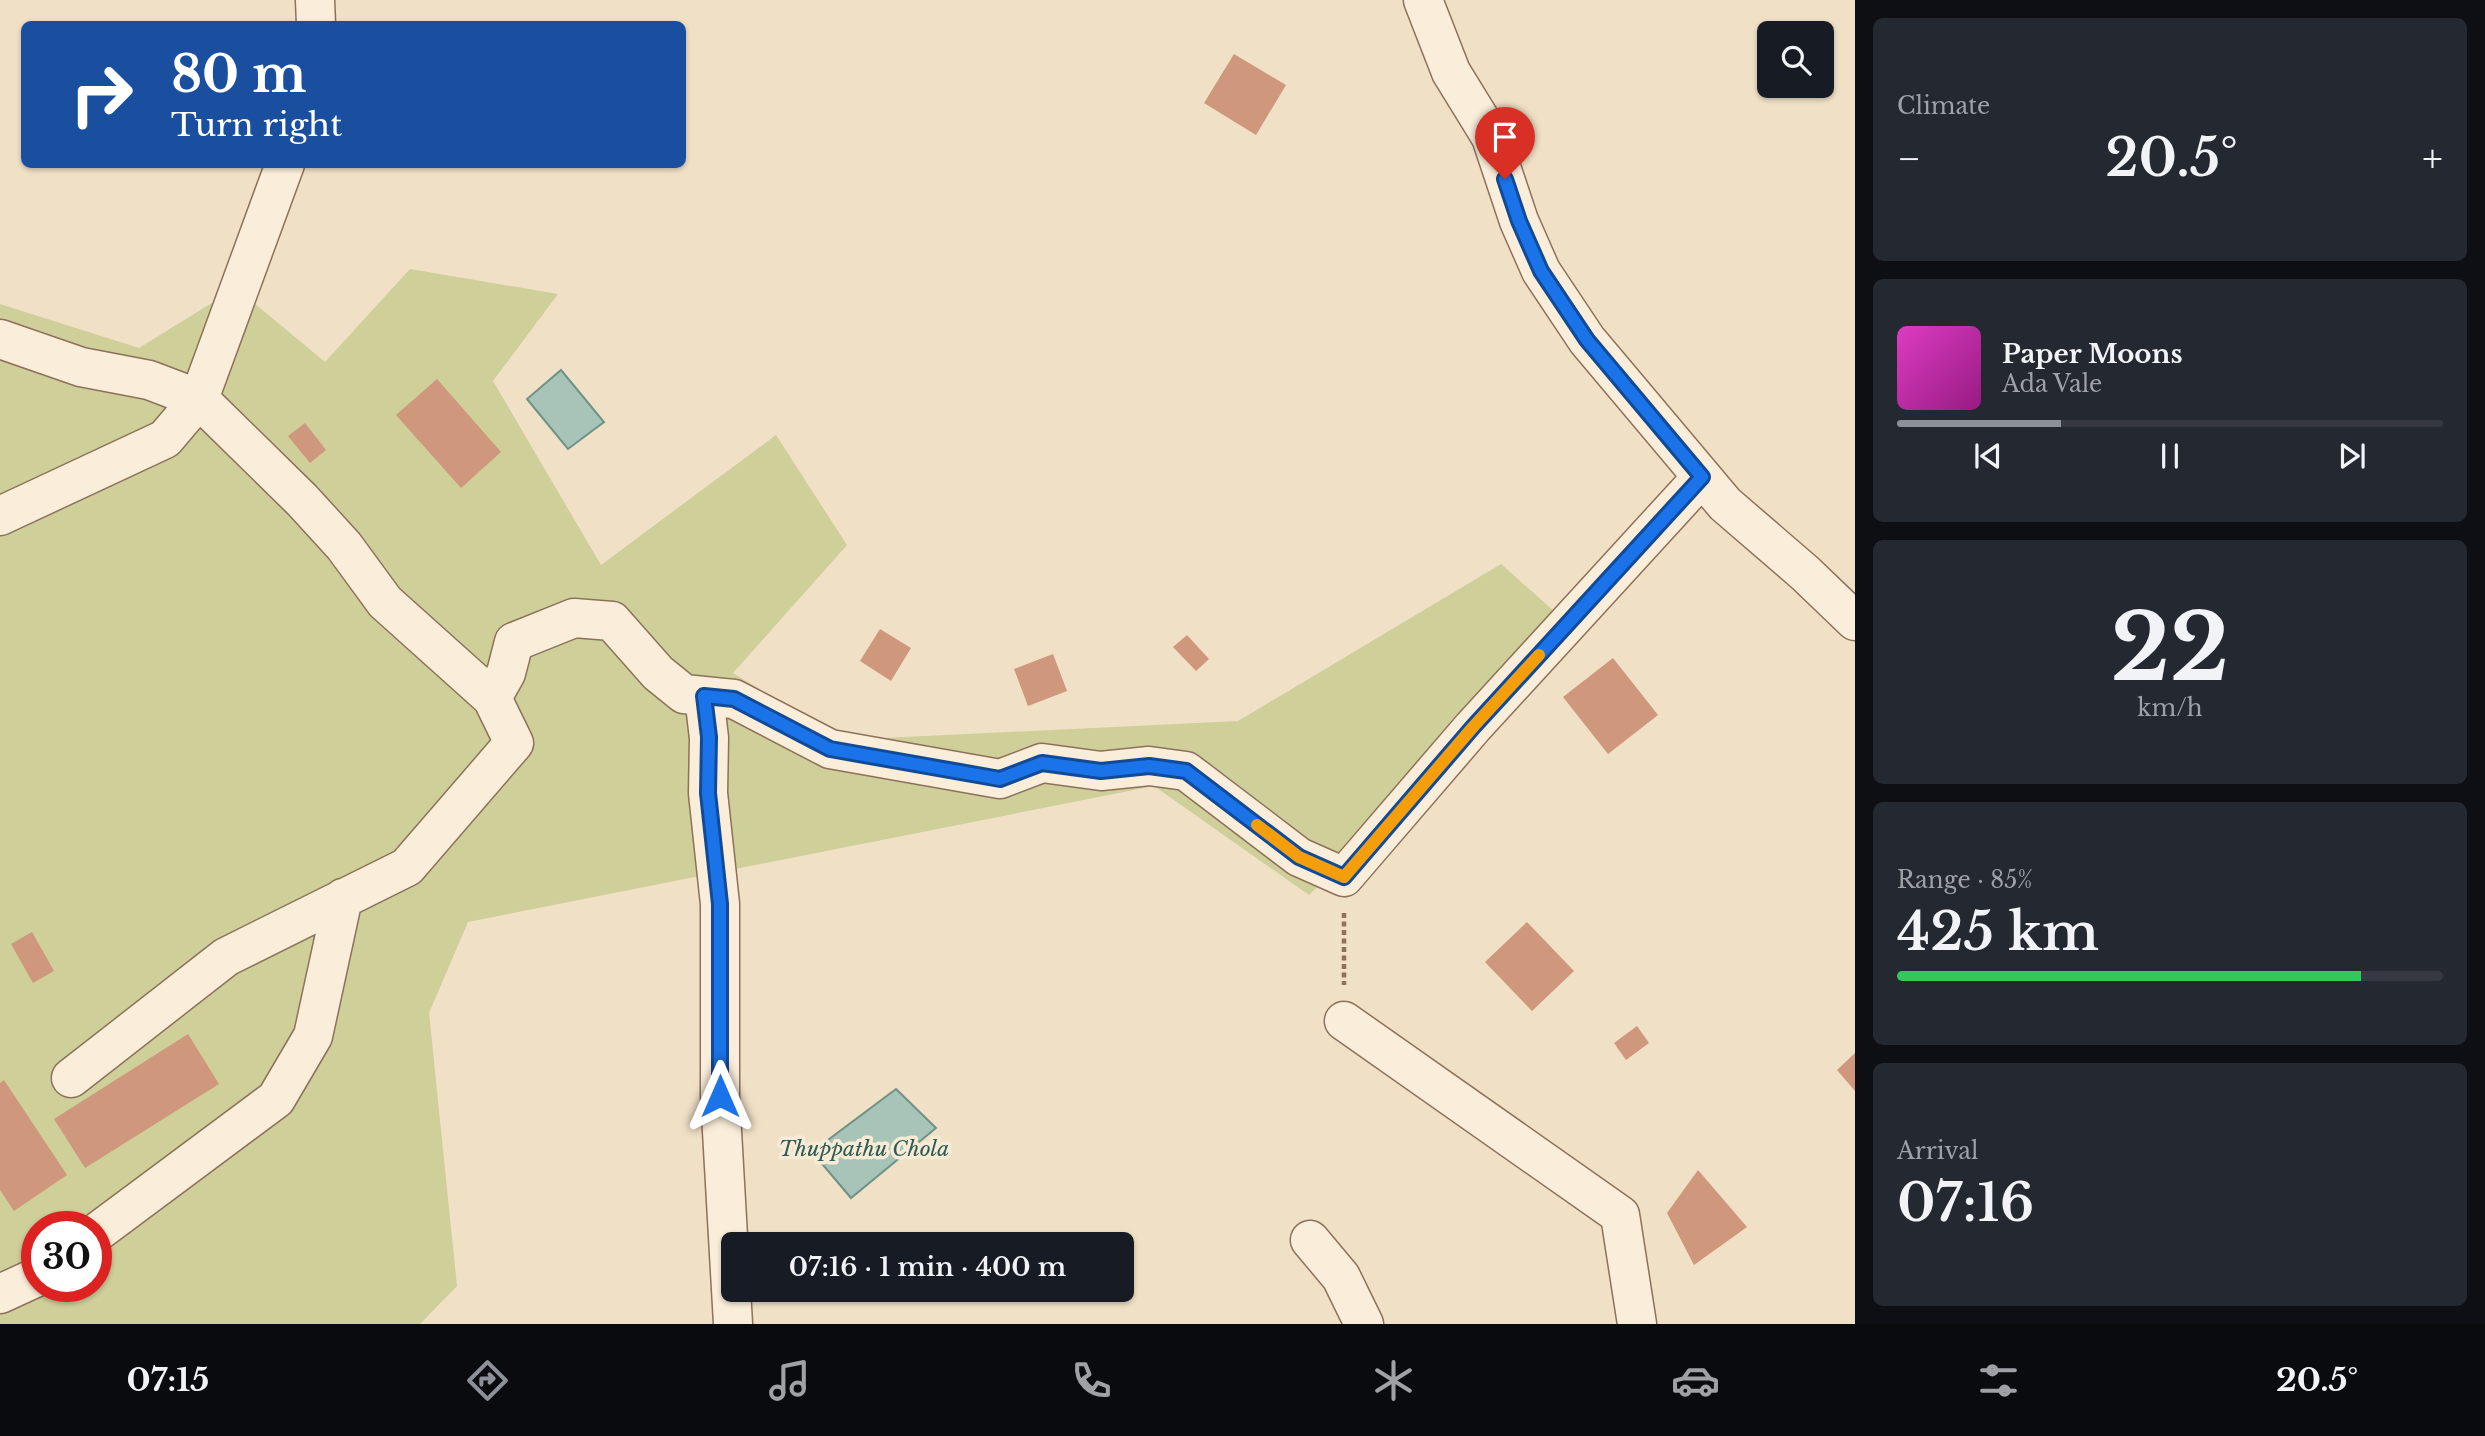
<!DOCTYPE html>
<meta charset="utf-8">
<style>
:root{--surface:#171b24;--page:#242831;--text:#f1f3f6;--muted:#9ea1a6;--line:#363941;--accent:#8c9099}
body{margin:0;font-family:"Libre Baskerville",serif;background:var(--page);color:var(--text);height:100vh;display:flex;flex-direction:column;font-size:26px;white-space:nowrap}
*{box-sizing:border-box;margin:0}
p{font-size:23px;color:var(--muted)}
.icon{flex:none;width:38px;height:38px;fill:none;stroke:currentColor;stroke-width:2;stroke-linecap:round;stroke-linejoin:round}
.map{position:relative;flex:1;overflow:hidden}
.details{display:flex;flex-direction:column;gap:18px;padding:18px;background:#0d0f14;width:630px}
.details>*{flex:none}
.top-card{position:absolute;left:21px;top:21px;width:665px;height:147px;border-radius:10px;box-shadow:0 2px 5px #0004;background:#1a4fa0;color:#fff;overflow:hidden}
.controls{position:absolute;left:1757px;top:21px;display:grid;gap:14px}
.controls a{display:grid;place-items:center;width:77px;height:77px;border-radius:10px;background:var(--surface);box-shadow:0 2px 5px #0004;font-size:35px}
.speed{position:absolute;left:21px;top:1211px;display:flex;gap:14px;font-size:35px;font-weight:700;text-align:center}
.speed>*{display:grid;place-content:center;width:91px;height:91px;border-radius:50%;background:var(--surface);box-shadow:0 2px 5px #0004;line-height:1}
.speed .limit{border:10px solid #d22;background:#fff;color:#111}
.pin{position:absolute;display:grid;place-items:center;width:60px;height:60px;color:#fff;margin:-72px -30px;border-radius:50% 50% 50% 0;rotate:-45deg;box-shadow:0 0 7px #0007}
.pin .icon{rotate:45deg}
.me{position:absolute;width:77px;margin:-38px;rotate:0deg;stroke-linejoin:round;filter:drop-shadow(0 0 5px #0008)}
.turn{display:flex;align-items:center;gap:24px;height:147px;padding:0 35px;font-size:32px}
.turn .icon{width:91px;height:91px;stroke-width:2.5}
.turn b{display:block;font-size:49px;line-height:60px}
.big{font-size:52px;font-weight:600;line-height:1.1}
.details .card{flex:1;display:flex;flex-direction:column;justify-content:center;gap:10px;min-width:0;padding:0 24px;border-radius:10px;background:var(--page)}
.details .dial{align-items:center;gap:0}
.dial b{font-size:91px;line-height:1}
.song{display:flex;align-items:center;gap:21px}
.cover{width:84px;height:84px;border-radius:10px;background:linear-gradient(135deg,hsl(310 70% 55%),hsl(310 70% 35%))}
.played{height:7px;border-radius:4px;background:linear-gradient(90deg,var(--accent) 30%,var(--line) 30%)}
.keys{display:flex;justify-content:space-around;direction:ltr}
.heat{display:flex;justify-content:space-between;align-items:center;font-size:38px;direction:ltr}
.charge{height:10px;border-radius:5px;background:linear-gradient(90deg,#34c759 85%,var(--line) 0)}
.trip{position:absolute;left:721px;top:1232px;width:413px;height:70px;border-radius:10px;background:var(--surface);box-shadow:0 2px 5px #0004;font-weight:600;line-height:70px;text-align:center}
.menu{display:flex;height:112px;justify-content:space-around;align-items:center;background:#090b0e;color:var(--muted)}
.menu .icon{width:49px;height:49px}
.menu .on{color:var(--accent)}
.menu b{font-size:32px;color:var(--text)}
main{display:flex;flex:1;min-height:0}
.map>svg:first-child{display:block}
.green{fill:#cecf99;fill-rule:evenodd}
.water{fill:#a8c4b9;stroke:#6e9386;stroke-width:2}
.building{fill:#cf977b}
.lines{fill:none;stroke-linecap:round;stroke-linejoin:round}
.minor-casing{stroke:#8d715b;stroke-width:41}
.path{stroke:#8d715b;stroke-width:4.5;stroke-dasharray:5 3.5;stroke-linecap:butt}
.minor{stroke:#faeeda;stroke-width:38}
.route-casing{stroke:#114b97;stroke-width:18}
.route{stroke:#1a73e8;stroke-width:12}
.slow{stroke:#f59e0b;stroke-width:12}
.labels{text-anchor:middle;stroke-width:7;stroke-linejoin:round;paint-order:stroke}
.water-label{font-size:21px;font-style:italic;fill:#2e5c55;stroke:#f7ebd6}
</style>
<main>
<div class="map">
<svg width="1855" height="1324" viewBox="0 0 1855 1324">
<rect width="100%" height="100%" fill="#f0e0c6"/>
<!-- green -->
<path class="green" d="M410,269l148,25 -65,87 108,184 175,-130 71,110 -114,128 109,67 396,-19 263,-157 80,71 -272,260 -155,-109 -686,136 -39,91 28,273 -37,38h-420v-1020l139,44 97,-60 89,74zM37,1227h59v59h-59z"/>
<!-- water -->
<path class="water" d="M561,370l43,52 -36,27 -41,-50z
M896,1089l40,39 -85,70 -39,-46z"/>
<!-- building -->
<path class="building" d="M1234,54l52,31 -30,50 -52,-32z
M437,379l64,73 -40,36 -65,-73z
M305,423l21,27 -16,13 -22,-27z
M880,629l31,19 -20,33 -31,-20z
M1187,635l22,24 -13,12 -23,-24z
M1053,654l14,37 -39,15 -14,-37z
M1613,658l45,57 -50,39 -45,-57z
M1527,922l47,49 -42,40 -47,-49z
M32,932l22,39 -21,12 -22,-39z
M1637,1026l12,17 -23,17 -12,-17z
M188,1034l31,50 -134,84 -31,-49z
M1855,1053v38l-18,-21z
M4,1080l63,95 -53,36 -14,-21v-107z
M1698,1170l49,57 -53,38 -27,-52z"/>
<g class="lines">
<defs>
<path id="minor" d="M315,0l1,24
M1423,0l28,72 40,65 28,84 22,50 46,69 138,164 80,69 50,48
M0,339l81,28 68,13 50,19 103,101 42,46 41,56 107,96 22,45 -107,124 -181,90 -155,121
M0,516l165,-77 34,-40 86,-235
M704,696l5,42 -1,55 12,111v192l13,228
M492,698l14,-25 8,-31 60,-24 38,3 46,52 26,21 50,5 96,50 170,30 42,-16 59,8 48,-5 37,5 113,86 45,20 129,-150 229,-250
M1344,1021l276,194 17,109
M96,1233l180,-134 37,-63 30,-138
M1310,1240l31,37 23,47
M0,1294l37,-17"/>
</defs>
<!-- minor casing -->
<use href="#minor" class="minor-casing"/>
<!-- path -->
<path class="path" d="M1344,913v72"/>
<!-- minor -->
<use href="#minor" class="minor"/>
</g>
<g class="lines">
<defs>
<path id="route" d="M720,1096v-192l-12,-111 1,-56 -5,-41 30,3 96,50 170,30 42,-16 59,8 48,-5 37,5 113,86 45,20 129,-150 229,-250 -115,-137 -46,-69 -22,-50 -14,-42"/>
</defs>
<!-- route casing -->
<use href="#route" class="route-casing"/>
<!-- route -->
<use href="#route" class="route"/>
<!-- slow -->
<path class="slow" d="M1257,825l42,32 45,20 129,-150 66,-72"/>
</g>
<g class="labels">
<!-- water labels -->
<g class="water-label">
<text x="864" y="1156">Thuppathu Chola</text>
</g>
</g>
</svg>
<div class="controls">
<a><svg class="icon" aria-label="search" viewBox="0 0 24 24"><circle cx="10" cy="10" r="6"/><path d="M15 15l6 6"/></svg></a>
</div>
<div class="speed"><div class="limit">30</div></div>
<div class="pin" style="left:1505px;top:179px;background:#d93025"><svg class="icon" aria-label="arrive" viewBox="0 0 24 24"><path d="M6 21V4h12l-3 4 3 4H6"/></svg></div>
<svg class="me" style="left:720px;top:1096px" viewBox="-20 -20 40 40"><path d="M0-17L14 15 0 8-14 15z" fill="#1a73e8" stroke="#fff" stroke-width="4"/></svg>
<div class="trip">07:16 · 1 min · 400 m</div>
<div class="top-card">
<div class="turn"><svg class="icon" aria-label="right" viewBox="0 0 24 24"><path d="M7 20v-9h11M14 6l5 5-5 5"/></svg><div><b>80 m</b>Turn right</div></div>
</div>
</div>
<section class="details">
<div class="card"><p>Climate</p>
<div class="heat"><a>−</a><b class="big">20.5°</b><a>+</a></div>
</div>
<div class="card">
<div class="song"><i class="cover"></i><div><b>Paper Moons</b><p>Ada Vale</p></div></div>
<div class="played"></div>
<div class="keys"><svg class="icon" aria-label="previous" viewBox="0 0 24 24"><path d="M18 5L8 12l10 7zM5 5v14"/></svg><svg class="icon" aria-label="pause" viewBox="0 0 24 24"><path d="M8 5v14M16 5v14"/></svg><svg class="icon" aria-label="next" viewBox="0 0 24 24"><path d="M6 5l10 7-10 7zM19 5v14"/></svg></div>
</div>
<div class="card dial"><b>22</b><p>km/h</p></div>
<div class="card"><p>Range · 85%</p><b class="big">425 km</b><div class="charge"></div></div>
<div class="card"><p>Arrival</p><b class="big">07:16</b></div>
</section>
</main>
<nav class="menu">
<b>07:15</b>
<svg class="icon on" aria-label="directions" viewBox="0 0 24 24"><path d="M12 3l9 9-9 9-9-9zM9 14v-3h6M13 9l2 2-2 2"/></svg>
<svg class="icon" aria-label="music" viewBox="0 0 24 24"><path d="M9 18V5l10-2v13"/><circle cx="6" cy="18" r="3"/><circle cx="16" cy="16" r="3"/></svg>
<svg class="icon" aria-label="phone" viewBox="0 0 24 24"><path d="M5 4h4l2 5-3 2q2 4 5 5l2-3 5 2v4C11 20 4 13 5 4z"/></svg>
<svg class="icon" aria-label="climate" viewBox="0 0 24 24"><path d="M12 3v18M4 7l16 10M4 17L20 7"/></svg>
<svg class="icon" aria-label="car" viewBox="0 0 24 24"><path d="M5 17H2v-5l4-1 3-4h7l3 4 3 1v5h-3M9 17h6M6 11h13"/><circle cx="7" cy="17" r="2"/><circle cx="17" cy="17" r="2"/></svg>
<svg class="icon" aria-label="filters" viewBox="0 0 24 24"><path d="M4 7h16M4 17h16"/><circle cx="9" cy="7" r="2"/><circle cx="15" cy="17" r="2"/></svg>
<b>20.5°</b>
</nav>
